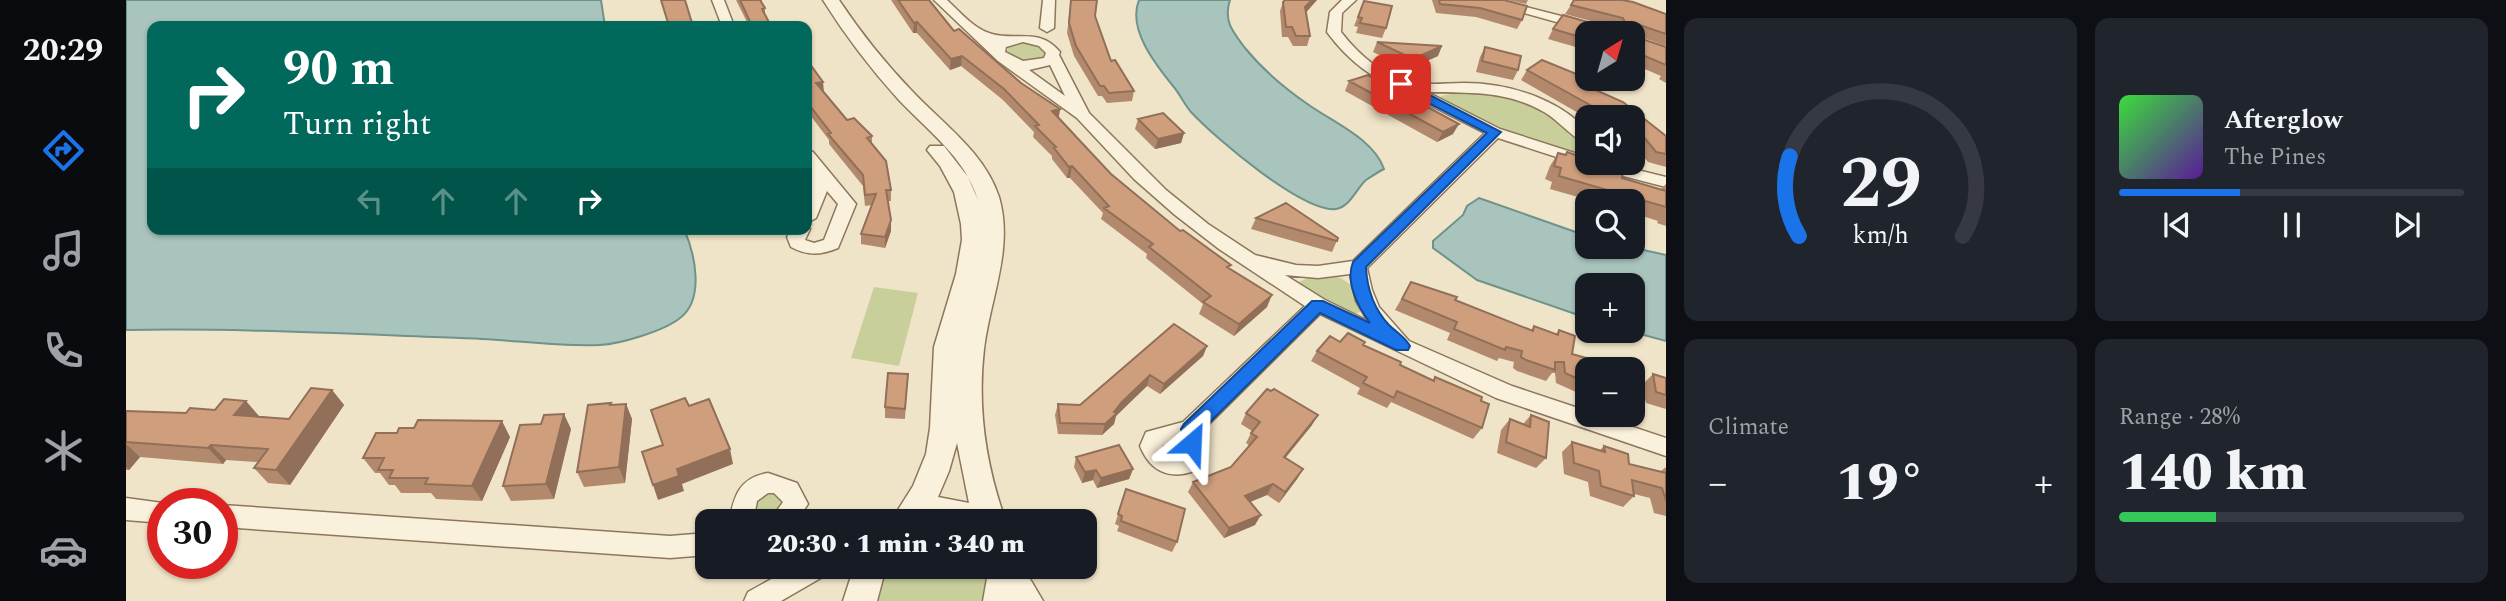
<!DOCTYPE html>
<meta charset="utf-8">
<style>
:root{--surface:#171b24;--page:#20242c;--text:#f1f3f6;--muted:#9ea1a6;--line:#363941;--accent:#1a73e8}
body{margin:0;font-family:Spectral,serif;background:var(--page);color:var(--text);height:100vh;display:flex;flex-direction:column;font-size:26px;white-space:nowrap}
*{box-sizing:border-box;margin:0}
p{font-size:23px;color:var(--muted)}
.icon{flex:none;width:38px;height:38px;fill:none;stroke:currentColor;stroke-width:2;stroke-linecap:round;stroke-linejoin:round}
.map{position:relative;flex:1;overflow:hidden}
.drawer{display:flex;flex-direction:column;gap:18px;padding:18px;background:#0d0f14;width:840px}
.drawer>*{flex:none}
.banner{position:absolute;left:21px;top:21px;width:665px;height:214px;border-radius:14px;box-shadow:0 2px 5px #0004;background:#00695c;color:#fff;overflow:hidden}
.needle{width:46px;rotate:37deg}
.buttons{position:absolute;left:1449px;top:21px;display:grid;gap:14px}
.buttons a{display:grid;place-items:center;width:70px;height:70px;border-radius:14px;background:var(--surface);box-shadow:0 2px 5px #0004;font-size:35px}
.speed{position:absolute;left:21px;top:488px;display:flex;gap:14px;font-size:35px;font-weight:700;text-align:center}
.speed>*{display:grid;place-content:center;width:91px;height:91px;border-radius:50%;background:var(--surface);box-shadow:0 2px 5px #0004;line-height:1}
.speed .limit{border:10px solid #d22;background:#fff;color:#111}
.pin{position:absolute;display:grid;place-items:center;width:60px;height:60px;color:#fff;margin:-30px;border-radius:14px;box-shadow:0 4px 10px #0006}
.me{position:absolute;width:77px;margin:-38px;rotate:26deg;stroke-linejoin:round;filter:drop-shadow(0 0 5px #0008)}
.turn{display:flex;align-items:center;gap:24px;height:147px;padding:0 21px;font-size:32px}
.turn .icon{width:91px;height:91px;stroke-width:2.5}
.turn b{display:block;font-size:49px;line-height:60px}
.lanes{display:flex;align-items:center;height:66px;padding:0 21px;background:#0003;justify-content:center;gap:35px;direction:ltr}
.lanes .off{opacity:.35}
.big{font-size:52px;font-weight:800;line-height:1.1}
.drawer .card{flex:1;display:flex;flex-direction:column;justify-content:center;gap:10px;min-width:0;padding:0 24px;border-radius:14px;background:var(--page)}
.drawer .dial{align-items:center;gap:0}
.dial svg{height:182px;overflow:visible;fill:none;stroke:var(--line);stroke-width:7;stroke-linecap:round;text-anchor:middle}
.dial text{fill:var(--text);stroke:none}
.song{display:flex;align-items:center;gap:21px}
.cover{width:84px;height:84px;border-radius:10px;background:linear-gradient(135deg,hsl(120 70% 55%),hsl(270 70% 35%))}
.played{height:7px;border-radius:4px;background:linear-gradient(90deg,var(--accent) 35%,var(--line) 35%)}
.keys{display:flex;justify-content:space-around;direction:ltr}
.heat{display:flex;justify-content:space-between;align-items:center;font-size:38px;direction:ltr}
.charge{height:10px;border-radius:5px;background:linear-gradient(90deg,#34c759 28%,var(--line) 0)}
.drawer .tiles{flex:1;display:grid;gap:18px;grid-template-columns:repeat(2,1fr)}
.trip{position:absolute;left:569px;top:509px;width:402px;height:70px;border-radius:14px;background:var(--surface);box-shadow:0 2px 5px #0004;font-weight:800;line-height:70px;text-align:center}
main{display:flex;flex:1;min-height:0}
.dock{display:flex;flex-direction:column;width:126px;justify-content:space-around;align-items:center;background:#090b0e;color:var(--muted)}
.dock .icon{width:49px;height:49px}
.dock .on{color:var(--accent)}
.dock b{font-size:32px;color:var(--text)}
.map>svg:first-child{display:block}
.green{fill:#c9cf9b}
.water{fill:#a9c4bc;stroke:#6f938a;stroke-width:2}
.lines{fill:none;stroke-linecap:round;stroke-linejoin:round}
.minor-casing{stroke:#8d765c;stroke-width:3}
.tertiary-casing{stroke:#8d765c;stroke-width:3}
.minor{fill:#faf1dc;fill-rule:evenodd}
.tertiary{fill:#faf1dc;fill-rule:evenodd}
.wall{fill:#b2896c}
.shaded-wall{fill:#916f58}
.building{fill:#cf9f7d;stroke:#916f58;stroke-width:2}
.route{fill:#1a73e8;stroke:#114b97;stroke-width:2}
</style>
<main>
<nav class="dock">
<b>20:29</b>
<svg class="icon on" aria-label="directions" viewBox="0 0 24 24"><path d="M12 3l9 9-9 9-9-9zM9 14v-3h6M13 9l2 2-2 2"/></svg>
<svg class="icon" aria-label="music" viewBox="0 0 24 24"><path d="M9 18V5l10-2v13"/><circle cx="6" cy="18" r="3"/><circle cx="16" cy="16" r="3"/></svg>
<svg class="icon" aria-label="phone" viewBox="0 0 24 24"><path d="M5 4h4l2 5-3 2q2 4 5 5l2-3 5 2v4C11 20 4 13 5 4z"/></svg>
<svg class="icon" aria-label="climate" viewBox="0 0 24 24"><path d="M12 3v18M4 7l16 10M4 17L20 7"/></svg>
<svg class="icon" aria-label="car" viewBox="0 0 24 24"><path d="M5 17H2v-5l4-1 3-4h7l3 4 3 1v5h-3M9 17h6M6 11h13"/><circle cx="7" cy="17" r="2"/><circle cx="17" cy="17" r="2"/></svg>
</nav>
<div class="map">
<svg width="1540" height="601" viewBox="0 0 1540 601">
<rect width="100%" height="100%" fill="#f0e4c8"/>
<!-- green -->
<path class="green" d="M899,43l12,3 10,8 -3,6 -17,4 -21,-9 2,-7z
M1339,91c30,3 119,18 117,59 -22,11 -119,-36 -142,-49l1,-5z
M1211,277c15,4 24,20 23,35l-7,3 -52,-27 -2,-6 9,-4z
M748,287l44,6 -19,73 -48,-8z
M638,492l11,1 8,12c-8,13 -18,23 -32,9v-13z
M760,567h107l-3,34h-118z"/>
<!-- water -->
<path class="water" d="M0,0h475l4,26h-453v203h532c11,25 21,70 -4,89 -16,13 -60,26 -80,27 -46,2 -93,-6 -139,-7 -111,-4 -223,-10 -335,-8z
M1013,0h91c-7,21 3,32 15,48 18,22 38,39 61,55 26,19 67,35 78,66 -6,3 -12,7 -18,11 -10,9 -16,27 -30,29 -33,4 -122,-72 -145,-97 -7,-8 -11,-18 -18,-26 -17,-21 -46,-57 -34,-86z
M1353,198l108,38v11h43l36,8v86l-37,-10h4v-46h-46v33l-110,-38 -44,-32v-7l30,-26 4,-9z"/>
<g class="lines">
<defs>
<path id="minor" d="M586,0h12l10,26h-12z
M808,0h13c14,13 27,29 45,34 26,7 47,-7 68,18l-1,3 30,58 77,77 42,34 47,31 41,10 22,1 35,-5 132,-128 -79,-40 -2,-4c-32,-9 -57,-30 -77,-57l3,-20 12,-12h14l-14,13 -1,19c17,22 41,43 69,50 17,4 36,1 54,1 44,0 92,15 123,47v14c-11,-3 -30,-25 -43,-32 -38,-22 -75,-19 -117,-20l73,37 87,28v6h22l57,14v10l-85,-22 -83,-27 -131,130 5,22 7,17 30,34 103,45 75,25v4h10l69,23v18l-170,-58 -176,-84 -119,118 2,20 -9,19c-25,9 -44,0 -54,-25l6,-14 37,-10 122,-116 -86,-57 -44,-34 -41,-36 -57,-61 -79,-57zM897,42l16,4 7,7 -2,5 -21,3 -18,-9 1,-5zM924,65l15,31 -36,-26zM1224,274l6,27 12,20 -43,-21 -40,-25 33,3zM1054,441l-1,15 -8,-1 -9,-9z
M917,0h12l-1,28 -7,4 -7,-4z
M1351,0h21l118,30 2,3h-22z
M681,150l6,2 43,52 -18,44c-17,7 -30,8 -47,-1l-4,-10 5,-8h15v-4l3,4 -5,11 9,3 10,-3 14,-36 -11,-13 -11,27 -9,5v-24l4,-9z
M642,473l29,10 11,21 -12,18h-27l14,-20 -9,-9h-6l-11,8 -4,21h-24c5,-26 10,-44 39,-49z
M0,498l44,6h-7v19l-37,-3z
M96,505l448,31 37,-3v22l-37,3 -448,-31z
M667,567h37l-4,8 -45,26h-37l4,-9z
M870,567h27l20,34h-27z"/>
<path id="tertiary" d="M697,0h16c22,33 46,63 73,91 31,33 73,62 87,106 15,51 -9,102 -15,152 -7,60 2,117 22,173l-115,-1 22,-35 13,-32 4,-26 4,-81 22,-73 6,-34 -1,-16 -7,-32 -14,-26 -13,-16 3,-4h14l24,31 10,23c-13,-43 -50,-69 -80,-101 -28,-31 -53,-64 -75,-99zM831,443l12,60 -31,-6 11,-26z
M728,567h32l-9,34h-34z
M863,567h32l-4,34h-34z"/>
</defs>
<!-- minor casing -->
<use href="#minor" class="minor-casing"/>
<!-- tertiary casing -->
<use href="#tertiary" class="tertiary-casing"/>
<!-- minor -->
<use href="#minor" class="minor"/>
<!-- tertiary -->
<use href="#tertiary" class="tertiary"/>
</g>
<!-- wall -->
<path class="wall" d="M610,0h26v2h-1l4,6v8l6,10h-22z
M765,0h38l25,31 67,52 39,26 -1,8 52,57 69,57 50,37 37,39 -33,29 -35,-22 4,-10 -57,-46 1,-4 -46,-35 2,-6 -33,-35h-3l-15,-19v-3l-19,-19 1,-5 -31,-32 -42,-34 -11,4 -33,-37h-4z
M945,0l24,16 16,45 23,30 -2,10 -25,2 -5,-7h-4l-24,-40 -7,-23z
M1191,0l-11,12 4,24 -3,10h-14l-5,-9h-6l-2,-26 3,-9z
M1306,0h72l18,20 -5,9 -41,-12 -40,-4z
M1382,0h20l-2,4z
M1238,1l22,27 -4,10 -26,-5 2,-6 -4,-1z
M1445,5l95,9v32l-28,-10 1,2 27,9v36l-7,-4 2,-3 -28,-12v-31h-46v21l-3,-1 2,-3 -38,-11 5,-10 56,-3 -44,-12z
M1251,42l61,14 -30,13 -35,-17z
M1359,47l33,23 -5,10 -37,-8 4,-15z
M681,60l16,32 24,28 25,16v7l19,47v11h-3l3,19v11l-6,17 -24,-4v-10l11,-29 -7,1 -2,-20 -34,-42v-4l-22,-29z
M1401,70l73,16v6l66,44v31l-18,-5 -15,-18v-27l-46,1 -66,-38z
M1223,81l104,53 -16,8 -92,-51z
M1012,119l46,14 -3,10 -26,6 -20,-20z
M1441,152l20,11 35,15 39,11 5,-5v42l-9,-3 1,-2 -25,-8v-12h-41l-42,-12 2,-7 -7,-3 5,-13 8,-13 7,2z
M1130,218l82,20 -6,14 -81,-23z
M1285,282l120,48 3,-4 22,8 3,-4 13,24 15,15v28l-31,-14 -1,-10h-3l-6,8 -29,-10 -4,-3 1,-6 -15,-4 -2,3 -50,-21 3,-7 -55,-23z
M1214,342l24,3 36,20 33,16 2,-4 46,24 1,27 -9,11 -82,-37 -4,6 -30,-14 3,-6 -49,-27 6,-10z
M1081,346l-4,10 -43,38 -13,-8 -28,27 -3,3 -2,8 -12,11 -44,-1 -3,-19 3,-11 22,1z
M1527,374l13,4v31l-20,-6 -4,-18z
M1507,375l6,17 -6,6z
M781,385l-2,34 -20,-1v-11z
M206,390l12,15 -54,80 -22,-2 -14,-15 4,-6 -32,-2 -3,4 -83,-7 -11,13h-3v-59l133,5 30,3z
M485,403l1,2 14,-1 6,15 -7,64 -41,4 -7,-15z
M1120,413l66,12 -27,33 18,11 -6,10 -18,24 -12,-8 -17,7 5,23 -31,13 -36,-46 5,-10 38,-15 19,-21 -4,-3 6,-12 -11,-7z
M1405,415l15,43 -10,10 -39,-15 4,-23 9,-11 13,5z
M445,429l-17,70 -43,2 -8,-15z
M384,437l-28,64 -46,-2 -5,-6h-30l-6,-8h-6l-9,-12h-5l-12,-15z
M1446,442l28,8 4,-4 25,18 32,7 5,-4v49l-12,-3 -4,-15 -16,-4v2l-11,11 -33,-11 -2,-14 -24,-8 -2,-22z
M950,457l57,12 -4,10 -32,9 -4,-8 -11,3 -8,-16z
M1000,489l51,53 -5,10 -55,-21 2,-5 -4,-2z"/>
<!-- shaded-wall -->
<path class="shaded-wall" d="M1186,0h5l-15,17 3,-10z
M791,22v11h-4l1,-10z
M1316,46l-4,10 -30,13 5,-10z
M836,56l-1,10 -11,4 1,-11z
M697,82l1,10 -8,-9z
M934,109l-2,11 -6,-9z
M1333,124l-6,10 -16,8 6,-10z
M1058,133l-3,10 -26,6 3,-10z
M946,166l-2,12h-3l2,-11z
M765,220v11l-6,17v-11z
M1146,295l-5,12 -33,29 5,-12z
M1081,346l-4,10 -43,38 4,-10z
M1024,375l-3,11 -28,27 -3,3 -2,8 -12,11 3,-11 9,-12 8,-10z
M206,390l12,15 -54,80 -14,-15z
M120,401l13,15 -11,15 -14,-16z
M500,404l6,15 -7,64 -6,-16z
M438,414l7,15 -17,70 -8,-15z
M1192,415l-6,10 -34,42 6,-10z
M376,421l8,16 -28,64 -10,-15z
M0,444l14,13 -11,13 -3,-3z
M85,445l15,15 -3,4 -15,-16z
M604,449l3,15 -51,20 2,7 -26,9 -5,-15 24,-16z
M1007,469l-4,10 -32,9 4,-10z
M1177,469l-6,10 -18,24 6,-11z
M970,470l-3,10 -11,3 3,-11z
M1147,484l-6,11 -27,11 5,-10z
M1135,515l-6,10 -31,13 5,-10z"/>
<!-- building -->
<path class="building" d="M535,0h24l7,23 6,-1 2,4h-31z
M614,0h20l5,8 -3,1 9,17h-19z
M772,0h31l25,31 5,-2 62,54 39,26 -8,2 59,63 69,57 3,-1 48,35 -4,2 45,28 -33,29 -36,-22 8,-6 -62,-49 4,-3 -49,-36 5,-2 -37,-40 -3,1 -15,-19 2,-1 -21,-21 4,-1 -35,-36 -42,-33 -11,3 -34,-37 -3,1z
M945,0h26l-2,16 16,45 4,-1 19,31 -25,2 -5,-7h-4l-24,-40 -7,-23z
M1159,0h27l-7,7 5,29h-14l-4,-9h-6l-3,-25z
M1313,0h65l23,6 -5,14 -42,-12 -40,-4z
M1448,0h48l11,2 33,12v20l-26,-9 -3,2 2,11 27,9v18l-33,-14v-18h-46v6l-34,-10 10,-14 38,11 25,-1 -3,-7 -52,-13z
M1238,1l28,5 -6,22 -26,-5 2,-5 -4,-1z
M1251,42l65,4 -29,13z
M1359,47l36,9 -3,14 -36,-9z
M681,60l16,22 -7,1 31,37 7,-2 18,18 -5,2 19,23 5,29h-5l5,30 -6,17 -24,-3 15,-40 -11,1 -2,-20 -35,-41 3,-1 -24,-31z
M1416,60l59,24 -2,1 5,2 -6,4 25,11 43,34v18l-10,-2 -17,-21h-6v-14h-27l-16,-12 -63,-35z
M1242,75l91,49 -16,8 -94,-51z
M1037,113l21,20 -26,6 -20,-20z
M1441,152l20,7v4h6l30,9 -1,6 44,13v16l-107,-31 2,-8 -7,-2 4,-13 8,2z
M1160,203l52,35 -1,3 -81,-23z
M1285,282l46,15 -2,3 78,31 1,-5 24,9 1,-5 16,6 -3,18 43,12v3h-28v14l-22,-10 -1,-11h-9v8l-29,-10 -5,-3 1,-6 -16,-4 -1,3 -51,-21 3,-7 -55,-23z
M1048,324l33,22 -43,38 -14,-9 -28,27 -8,10 3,1 -12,11 -45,-1 -2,-19 22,1z
M1222,333l17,9 -2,3 38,17 -1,3 34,16 1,-4 47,20 -1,4 8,3 -7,24 -85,-37 -3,7 -31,-15 4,-6 -50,-26 13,-15 10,6z
M762,373l20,1 -3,35 -20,-2z
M1527,374l13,4v17l-10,-3z
M1507,375l2,1 4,16 -6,-2z
M185,388l21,2 -56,80 -22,-2 14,-19 -57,-4 -3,3 -82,-6v-31l60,2 4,-5 25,2 9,-11 22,2 -12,14 55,4z
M1141,389l4,2 3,-2 44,26 -34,42 19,12 -18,23 -12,-8 -28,12 16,19 -32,13 -36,-46 38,-15 26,-30 -6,-4 9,-11 -14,-9z
M559,398l4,8 20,-7 21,50 -53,20 2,7 -26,9 -11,-33 21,-7 -12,-35z
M485,403l-1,2 16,-1 -7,63 -42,5 11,-67z
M438,414l-18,70 -43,2 17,-61 21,-1 3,-9z
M1405,415l18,7 -3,36 -40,-16 4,-23 20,8z
M292,420l84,1 -30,65 -47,-2 3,-6h-39l4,-8h-15l6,-12h-21l13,-25h21l2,-5h15z
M1446,442l33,10 -1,-6 24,8 1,10 37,9v28l-4,-13 -30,-8 2,16 -33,-10 -2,-15 -25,-8z
M993,445l14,24 -32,9 -5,-8 -11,2 -9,-15z
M1000,489l59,20 -8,33 -56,-21 1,-5 -4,-2z"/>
<!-- route -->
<path class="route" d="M1271,82h8l96,50 -135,135c1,22 8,42 23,58 7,7 16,12 21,21l-2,4h-12l-76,-37 -120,119 1,11 -3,5 -6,2 -7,-2 -4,-19 3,-5 128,-123h11l47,22c-12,-16 -25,-41 -17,-61l134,-129 -90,-46z"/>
</svg>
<div class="buttons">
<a><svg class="needle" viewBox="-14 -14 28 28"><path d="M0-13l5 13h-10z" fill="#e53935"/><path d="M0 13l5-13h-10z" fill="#9ea1a6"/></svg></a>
<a><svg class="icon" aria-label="sound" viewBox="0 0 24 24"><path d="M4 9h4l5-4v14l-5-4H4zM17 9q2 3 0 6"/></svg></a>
<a><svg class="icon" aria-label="search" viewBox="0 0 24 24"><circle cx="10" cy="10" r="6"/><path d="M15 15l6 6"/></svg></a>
<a>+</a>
<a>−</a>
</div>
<div class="speed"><div class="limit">30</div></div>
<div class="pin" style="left:1275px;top:84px;background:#d93025"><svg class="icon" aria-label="arrive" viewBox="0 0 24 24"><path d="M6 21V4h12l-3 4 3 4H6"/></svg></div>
<svg class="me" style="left:1066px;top:443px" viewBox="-20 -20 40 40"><path d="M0-17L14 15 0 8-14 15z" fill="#1a73e8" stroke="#fff" stroke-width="4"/></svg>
<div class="trip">20:30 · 1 min · 340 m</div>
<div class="banner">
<div class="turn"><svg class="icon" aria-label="right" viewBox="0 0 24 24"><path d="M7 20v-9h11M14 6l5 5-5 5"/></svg><div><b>90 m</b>Turn right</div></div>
<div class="lanes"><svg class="icon off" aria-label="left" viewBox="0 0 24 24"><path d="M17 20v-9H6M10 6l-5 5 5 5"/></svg><svg class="icon off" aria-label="ahead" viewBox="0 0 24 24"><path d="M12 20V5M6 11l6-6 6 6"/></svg><svg class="icon off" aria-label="ahead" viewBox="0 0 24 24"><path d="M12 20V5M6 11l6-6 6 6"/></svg><svg class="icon" aria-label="right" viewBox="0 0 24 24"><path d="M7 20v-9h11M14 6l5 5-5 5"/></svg></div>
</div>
</div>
<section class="drawer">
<div class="tiles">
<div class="card dial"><svg viewBox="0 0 100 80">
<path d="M14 69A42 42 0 1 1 86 69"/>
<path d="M14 69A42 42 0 0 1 10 34" stroke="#1a73e8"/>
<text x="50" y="56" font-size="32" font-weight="700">29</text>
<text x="50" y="72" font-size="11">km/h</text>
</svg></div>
<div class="card">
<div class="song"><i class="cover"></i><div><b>Afterglow</b><p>The Pines</p></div></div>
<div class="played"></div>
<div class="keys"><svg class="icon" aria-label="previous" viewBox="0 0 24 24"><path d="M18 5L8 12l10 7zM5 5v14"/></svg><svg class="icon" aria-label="pause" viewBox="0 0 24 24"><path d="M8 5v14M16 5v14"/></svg><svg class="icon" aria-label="next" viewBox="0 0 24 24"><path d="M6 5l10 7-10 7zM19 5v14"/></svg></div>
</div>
<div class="card"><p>Climate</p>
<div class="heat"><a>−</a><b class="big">19°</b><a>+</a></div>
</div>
<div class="card"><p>Range · 28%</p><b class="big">140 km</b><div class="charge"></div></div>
</div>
</section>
</main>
